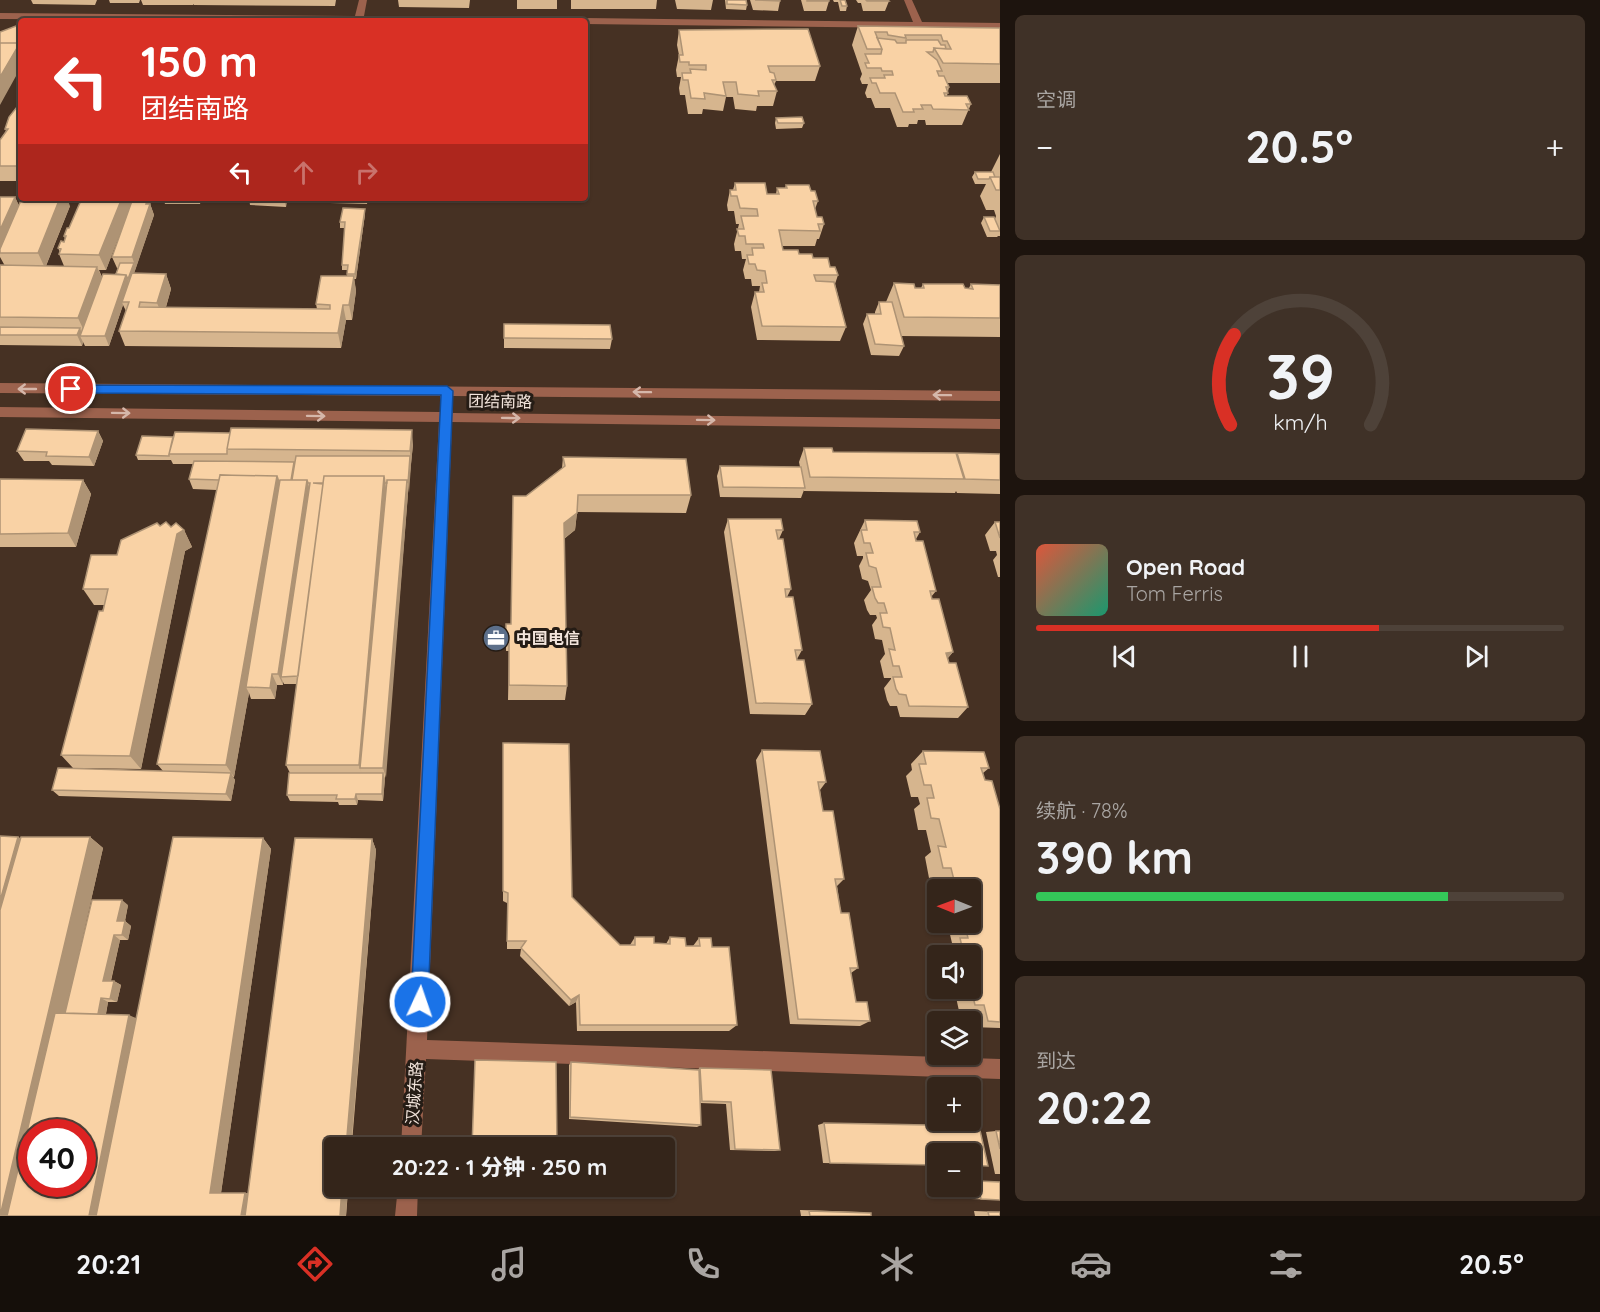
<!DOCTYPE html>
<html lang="zh">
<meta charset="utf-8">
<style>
:root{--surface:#34251a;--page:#3f3127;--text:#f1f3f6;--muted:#a9a5a2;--line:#4e4239;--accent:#d93025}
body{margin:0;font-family:Quicksand,"Noto Sans SC",sans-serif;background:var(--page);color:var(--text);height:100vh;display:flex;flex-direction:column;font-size:22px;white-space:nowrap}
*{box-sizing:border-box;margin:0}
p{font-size:20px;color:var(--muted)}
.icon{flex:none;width:33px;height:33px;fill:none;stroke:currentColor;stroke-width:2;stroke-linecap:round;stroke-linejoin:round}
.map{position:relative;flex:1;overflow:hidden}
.sheet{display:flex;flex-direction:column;gap:15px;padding:15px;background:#1d140e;width:600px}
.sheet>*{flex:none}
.banner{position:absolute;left:18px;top:18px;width:570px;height:183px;border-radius:6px;box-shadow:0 2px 4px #0004,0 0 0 2px var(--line);background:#d93025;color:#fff;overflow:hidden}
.needle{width:39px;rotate:271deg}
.controls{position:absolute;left:927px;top:879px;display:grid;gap:12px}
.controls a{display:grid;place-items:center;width:54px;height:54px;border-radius:6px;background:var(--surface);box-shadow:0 2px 4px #0004,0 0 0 2px var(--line);font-size:30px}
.speed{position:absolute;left:18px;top:1119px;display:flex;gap:12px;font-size:30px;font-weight:700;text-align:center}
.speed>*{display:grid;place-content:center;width:78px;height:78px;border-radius:50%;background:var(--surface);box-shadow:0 2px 4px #0004,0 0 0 2px var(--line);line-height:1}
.speed .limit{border:9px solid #d22;background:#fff;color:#111}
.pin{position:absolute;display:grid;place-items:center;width:51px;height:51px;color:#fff;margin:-26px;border:3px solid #fff;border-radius:50%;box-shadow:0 2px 6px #0007}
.me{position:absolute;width:66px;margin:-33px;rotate:3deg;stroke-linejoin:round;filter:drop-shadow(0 0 4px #0008)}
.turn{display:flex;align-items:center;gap:21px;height:126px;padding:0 24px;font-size:27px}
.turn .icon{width:78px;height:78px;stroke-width:2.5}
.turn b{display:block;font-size:42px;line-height:51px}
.lanes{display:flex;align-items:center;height:57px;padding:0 24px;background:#0003;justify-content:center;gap:30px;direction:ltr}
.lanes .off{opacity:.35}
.big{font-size:45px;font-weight:800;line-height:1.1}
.sheet .widget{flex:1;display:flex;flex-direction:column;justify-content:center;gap:9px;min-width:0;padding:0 21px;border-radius:9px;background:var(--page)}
.sheet .dial{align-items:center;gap:0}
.dial svg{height:156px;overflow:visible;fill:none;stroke:var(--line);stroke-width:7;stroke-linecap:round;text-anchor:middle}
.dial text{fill:var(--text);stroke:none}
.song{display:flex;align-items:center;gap:18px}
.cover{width:72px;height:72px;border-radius:9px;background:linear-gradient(135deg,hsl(10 70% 55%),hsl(160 70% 35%))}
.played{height:6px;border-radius:3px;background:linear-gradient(90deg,var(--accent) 65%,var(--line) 65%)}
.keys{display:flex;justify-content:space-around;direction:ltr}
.heat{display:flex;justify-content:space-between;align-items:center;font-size:33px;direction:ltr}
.charge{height:9px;border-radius:4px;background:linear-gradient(90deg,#34c759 78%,var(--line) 0)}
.trip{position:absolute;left:324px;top:1137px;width:351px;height:60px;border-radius:6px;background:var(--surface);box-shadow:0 2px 4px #0004,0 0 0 2px var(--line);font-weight:800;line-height:60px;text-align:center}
.menu{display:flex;height:96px;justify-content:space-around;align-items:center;background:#150f0a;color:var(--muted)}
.menu .icon{width:42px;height:42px}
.menu .active{color:var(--accent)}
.menu b{font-size:27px;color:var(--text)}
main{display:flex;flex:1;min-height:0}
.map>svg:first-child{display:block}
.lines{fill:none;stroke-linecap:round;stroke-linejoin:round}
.minor{fill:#9c624d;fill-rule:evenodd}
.wall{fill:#d6b58e;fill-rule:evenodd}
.shaded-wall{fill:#ae9374}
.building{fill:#f9d2a5;stroke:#ae9374;stroke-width:1.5;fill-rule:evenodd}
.oneway{stroke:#d5b7aa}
.route{fill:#1a73e8;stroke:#114b97;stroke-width:1.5}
.labels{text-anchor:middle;stroke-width:6;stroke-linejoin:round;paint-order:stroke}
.street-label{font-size:16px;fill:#f3e5dc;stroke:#251c15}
.poi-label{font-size:16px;font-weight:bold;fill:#f3e5dc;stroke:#251c15;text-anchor:start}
</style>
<main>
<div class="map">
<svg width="1000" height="1216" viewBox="0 0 1000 1216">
<rect width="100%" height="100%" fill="#463123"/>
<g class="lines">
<!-- minor -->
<path class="minor" d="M359,0h8l-3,16 205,2 5,3 -574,-2v-6l355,3z
M904,0h8l10,22 78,1v6l-415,-5v-3h-5l5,-3 328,4z
M0,383l1000,8v10l-547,-5v17l547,6v10l-548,-7 -25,618 573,19v20l-574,-20 -5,89h-20l38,-726 -439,-5v-10l440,5v-16l-440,-3z
M398,1186h20l-1,30h-22z"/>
</g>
<!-- wall -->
<path class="wall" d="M31,0h66l-2,5 -62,-1z
M109,0h31l-1,3h-29z
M141,0h195l-1,6 -141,-1 -1,-1v1h-12v-1v1h-38z
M398,0h72l-1,8 -70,-1z
M517,0h40v9h-40z
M571,0h86l-1,9h-85z
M675,0h38l-2,10 -34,-1z
M725,0h21l1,5 -1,5 -20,-1z
M750,0h30v1l-2,10 -25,-1z
M801,0h28v1l-3,10h-22z
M833,0h12l2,6 -1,5h-6l-2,-9h-4z
M856,0h32l1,1 -4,10h-22l-2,-8h-3z
M858,26l142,2v55h-53l2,4 -2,9 24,8 -9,21h-36l-1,-5h-7l-1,4h-8l-1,3h-11l-7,-19h-15l-4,-10h-4l-2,-5 3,-9h-6l-2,-5 2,-5 -10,-29z
M679,30l141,36 -5,15h-39l-2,4 3,6 -4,15h-16l-1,5 -21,-2 -2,-12h-7l-3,14 -20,-2 -1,5h-14l-3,-19h-5l-1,-7 2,-11h-4l-1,-7 3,-15 -2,-10z
M21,102v79h-21v-41l6,-9 -1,-2z
M776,118l28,5 -2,5 -26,1 -1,-6z
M1000,154v82h-2l-1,1h-10l-6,-14 3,-6 11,2 1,-3 -2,-6h-8l-6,-14 6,-12h-11l-3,-7 3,-5h16z
M735,183l32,11h9l1,-6h8l1,-3 25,6 7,10 -3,8 2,8 7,7 -5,15h-2l-2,7h-33l1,4 30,8 17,9 8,8 -3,9 11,43 -6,14 -83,-1 -6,-33 4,-15h4l1,-6h-8l-1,-7h-6l-2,-9 3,-11h-4l-1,-8h-6l-1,-7 5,-20h-3l-2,-13h-6l-1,-6 3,-15h3z
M0,197h15l4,9h51l-24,60h18l-5,-12 1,-2 -2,-4 6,-6 1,-3 -1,-3 5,-8 13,-30h48l2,5 16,-5 6,17 -20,58 32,1 5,15 -5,18 151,2 -1,-5 31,-28 1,-6h-6v-5l3,-37h-5v-6l25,-13v5l-9,65h-2l2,12 -4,29h-6l-5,28 -216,-2 -6,-15 7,-20 -3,-6 -14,41h-24l-2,-4 -1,4 -82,-1v-80l5,1 -5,-9zM131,203l-19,54 5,11h1l-2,6 -14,3 -3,-7h7z
M163,198h39l-2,6h-35z
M249,198h38l-1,9 -36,-2z
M329,198h39l-1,6 -37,-1z
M894,283l21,5h6l2,-4 42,4h4l2,-4 29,1v52l-99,-1 3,10 -5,10 -28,-1 -8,-31 4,-10h8v-2l4,-10h7z
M504,324l108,15 -2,10 -106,-1z
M98,431l5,10 -9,25 -42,-1 -3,-4h-25l-7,-10z
M142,436l271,8 -5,49 -25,308 -25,-1 -1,5h-18l-1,-3 -48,-1 -3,-6 3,-22 -4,-8 11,-81h-13l-1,-2v3h-6l-2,14h-24l-2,-6 -15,84h-1l2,3 -4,21 -172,-5 -7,-6 111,-19 -6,-7 60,-274 -24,-1 -4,-10 4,-15h-20l-2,-4h-33l-2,-5z
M804,448l29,4 123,3 1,-2 43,1v40l-43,-1 -1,-2 -1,2 -151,-2v-1l-3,8 -81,-1 -3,-21 3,-10 80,1 -1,-5z
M563,457l128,38 -5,18 -109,-1 -2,18 -11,9 3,147 -2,14h-57l1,-49h-3v-27h5l15,-128 36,-28z
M0,479l83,1 8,14 -15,53h-76z
M728,519l55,11 -4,9 12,50 -4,8 15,53 -5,9 15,45 -7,11 -55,-1 -26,-182z
M865,520l55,12 -4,7 20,52 -5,6 22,55 -5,6 1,5 19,44 -10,11 -58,-1 -3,-11h-7l-3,-6 -3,-12 7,-9v-1h-7l-4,-17 5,-7 -3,-14 -7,-1 -3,-14 5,-7 -1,-3h-6l-3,-5 -3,-10 7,-10 -3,-9 -6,-2 -3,-13 4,-8v-2h-6l-3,-13z
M995,522h5v55h-2l-5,-17 4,-5 -1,-4h-6l-5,-16z
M160,526l24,4 8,17 -7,4 -44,218 -68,-1 -12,-13 43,-150h-10l-11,-16 34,-34z
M503,743l69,154 48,48h10l5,-8 19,6 12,1 4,-7 16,9h7l6,-8 13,9 25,78 -8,6h-152l-1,-29 -7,4 -49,-50 1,-7h-14v-46l-4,-2z
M762,750l64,32 -6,8 3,21 21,68 -7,7 4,27 17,55 -7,5 5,29 14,19 -10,5 -70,-2 -34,-264z
M923,751l66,17 -6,5 2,7 15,29v219l-29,-1 -4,-16h-8l-5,-23h16v-32h-23l-2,-10 7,-3 -5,-21h23v-32h-31l-2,-12h-8l-4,-21 6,-5 -5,-22h-8l-4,-21 6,-5 -2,-7h-7l-5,-21 6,-6 -1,-6z
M18,837l2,1 70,-1 13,11 -32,139 57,-82 -3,16 6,5 -3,14h-8l-9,41h3l7,4 -4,17h-9l-2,12 30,4 127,-180 8,11 -50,344h27l124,-354 4,11 -30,366h-346z
M938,891v24l-5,-21z
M571,1062l126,8 3,-2 80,82 -5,1 -45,-1 -4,-46 -26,-1 1,22 -4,2 -128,-8v-54z
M824,1123l155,3 9,40h-18v-12h-32v11l-115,-2 -5,-38z
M996,1131h4v43h-5l-9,-42z
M970,1181l30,1v18l-29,-1 -2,-13h1z
M800,1210l60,2 11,4h-70z
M974,1211l26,1v4h-25z"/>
<!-- shaded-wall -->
<path class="shaded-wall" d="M20,43l1,3v21l-21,38v-28z
M15,197l5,11 -20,44v-22z
M60,198h7l3,8 -25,62 -7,-15z
M122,198h8l2,5 -26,67 -7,-15z
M148,198l6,17 -18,53 -4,-11z
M284,198h3l-1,9z
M365,209v5l-9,65 -1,-5z
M134,263l2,5 -6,16 -2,-5z
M97,267l9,19 -19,51 -9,-19z
M166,274l5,15 -8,28 -6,-14z
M126,275l4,10 -8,17 1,3 -14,41 -4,-10z
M354,276l2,15 -4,29 -3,-15z
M343,305l3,15 -5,28 -3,-15z
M80,328l3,8h-3l3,6 -1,4 -5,-11z
M412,430l1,14 -2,21 -1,-14z
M98,431l5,10 -9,25 -5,-9z
M410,456l1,10 -2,27 -1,-10z
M277,476l6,17 -37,194 3,6 -15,84 -8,-12z
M384,476l3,18 -27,274 3,10 -4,-13z
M83,480l8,14 -15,53 -8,-14z
M307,480l4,14 -30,183 2,5v3l-5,-11z
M407,480l1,14 -22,284 -3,-10z
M577,513l-2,17 -13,10 2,-17z
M184,530l8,17 -7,4 -44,218 -11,-13 47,-222z
M953,652l-10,11 3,-10z
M272,674l5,11 -2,14 -5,-11z
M231,773l4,7 -4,21 -5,-7z
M383,773l2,7 -2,21 -1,-7z
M356,794l2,6 -1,5 -2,-6z
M18,837l15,10 -33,122v-68z
M90,837l13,11 -84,368h-19z
M263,838l8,11 -50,344h-11z
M372,839l4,11 -25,298h-5z
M122,900l6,5 -4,20 -7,-4z
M125,921l6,5 -3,14 -6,-5z
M114,935l6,5 -10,44 -7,-3z
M114,981l7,4 -4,17 -7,-3z
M579,995l-3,7 -7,4 2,-6z
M101,998l7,4 -3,16 -8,-4z
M129,1015l13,6 -38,195h-15z
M342,1186h6l-2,30h-6z
M245,1193h9l-3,23h-10z"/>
<!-- building -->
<path class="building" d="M727,0h19l1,5 -20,-1z
M755,0h25v1z
M807,0h22v1h-22z
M840,0h5l2,6h-5z
M866,0h22l1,1h-22z
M16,26h5v20l-1,-3h-20v-11z
M858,26l142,2v36l-57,-1 -9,-15 17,1 -4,-8h-4l-2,-6h-36l1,3 -18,-3 -1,-3h-12l7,17h-15z
M808,29l12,37h-52l2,6 4,1 2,7h-4l5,11h-19l1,5 -21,-2 -2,-12h-13l3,14 -22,-3 1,6 -14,-1 -3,-18h-5l-1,-7h9l-1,-4 16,1v-5h-17v-3h-9l-1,-7h4l-4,-25z
M877,38l18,2 2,3h9v-3h32l3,5h4l1,4 -12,-1 -1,4h-6l10,8 5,11h-5l2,5h5l5,11h-3l2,6h-4l1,3h22l4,8h-5l3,6 -36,-1 -2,-4h-10l2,4h-10l1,3h-11l-8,-19h-15l-4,-10h-4l-2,-5h15l-1,-3h9l-1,-4h-10l-1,-3h-14l-2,-5h4l-4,-9h16l1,-5z
M0,43h20l-20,34z
M21,102v64h-21v-26l8,-11h-3l4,-12z
M802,117l2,6h-26l-2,-5z
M975,172h18l2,5h-5l-1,2h-11z
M990,177h10v13h-4z
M735,183h30l2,11h12l-2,-6h10l-1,-3h23l2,6h4l3,10h-5l4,16h5l2,7h-6l2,7 -41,-1 4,20h15l1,4h13l1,4h15l2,9h5l3,8h-24l2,6 18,1 12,45 -84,-1 -7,-34h9l-2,-9h5l-2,-12 -8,-1 -2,-6h-6l-2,-9h6l-1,-7h12l-1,-4h-17l-1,-8h-6l-2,-7h7l-3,-13h17l-1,-7 -17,-1 -3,-12h-6l-1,-6h6z
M0,197h15l-15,33z
M22,198h38l-22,55h-38v-4z
M82,198h40l-23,57 -40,-1 2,-5 -3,-1 3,-7 3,1 2,-6h-2l3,-8h2z
M133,198h15l-2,6h4l-18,53h-20z
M343,208l22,1 -10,65h-8l1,-9h-6l3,-43h-5z
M984,217h10l6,14h-10z
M120,263h14l-6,16 -2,-4 -10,-1z
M0,265l97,2 -19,51 -78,-1z
M132,273l34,1 -9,29 -17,-1 -1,5 191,2v-4l-14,-1 5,-28h33l-5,29h-6l-5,28 -219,-2 10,-29h-7z
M103,274l23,1 -21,61h-25z
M894,283l20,1 1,4h9l-1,-4h40l2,4 8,1 -2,-5 29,1v33l-96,-1z
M879,302h13l12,44 -29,-2 -8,-30h14z
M504,324l106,1 2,14 -108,-1z
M0,327l80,1 -3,7h-77z
M231,428l181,2 -2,21 -183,-2z
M26,429l72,2 -9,26 -43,-1 1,-4 -30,-1z
M175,432l55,1 -3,16v5h-58z
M142,436l31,1 -4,17v2l-33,-1z
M804,448h28l1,4 123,1 8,26 -154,-2z
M957,453l43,1v26l-35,-1z
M296,456h114l-2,27 -1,-3h-20v3h-2l-1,-7h-60l-1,7h-10l10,1 -25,192 -17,1 29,-194h-2l-1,-3h-15z
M563,457l123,2 5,36h-113l-1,18 -13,10 3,163 -58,-1v-49h-3v-12h5l2,-128h13l39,-30z
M194,461l100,1 -3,18h-11l-1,2 -2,-6 -57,-1 -1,5 -30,-1z
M720,466l81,1 4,21 -82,-1z
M220,475l57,1 -51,289 -69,-1z
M324,476h60l-25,289h-73z
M0,479l83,1 -15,53 -68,1z
M280,480h27l-29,194h-6l-2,14 -24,-1z
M387,480h20l-24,288h-23z
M728,519h53l2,11h-7l2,9h5l8,50h-6l1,8h7l9,53h-7l2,10h7l8,44 -56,-1z
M865,520l52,1 3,11h-6l2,9h7l13,50h-6l2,8h7l14,53 -7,1 3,10h7l12,44 -59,-1 -3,-11 -7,-1 -3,-5 -3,-12h9l-3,-11h-6l-4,-17 6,1 -5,-22 -7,-1 -3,-14h7l-3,-10h-6l-3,-5 -3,-11h9l-5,-19 -7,-2 -3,-13h7l-3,-10h-6l-3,-13h6z
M166,522l5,5 5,-4 8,7 -7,4 -47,222 -69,-1 38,-144h4l5,-22h-25l8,-34h26l4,-15 36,-17 3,3z
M995,522h5v16z
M503,743l66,1 3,153 48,48h15v-8h19v6l16,1v-7l15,1 1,8h14l-1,-8h12l1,9h17l8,78h-157l-1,-30 -8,5 -50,-52 5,-7h-19l1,-48 -5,-2z
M762,750l58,1 6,31h-8l5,29h10l11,68h-9l6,34h8l9,55h-8l6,34h11l3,19 -72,-2z
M923,751l61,1 5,16h-8l4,12 7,1 8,28v213l-12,-1 -4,-16h-9l-5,-20v-7h7l-4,-16h-3v-6h-6l-4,-18h8l-4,-16h6v-32h-22l-1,-6h8l-4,-16h-8l-5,-22 8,1 -7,-28 -8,-1 -4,-20h7l-3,-13h-7l-5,-21h7z
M58,768l173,5 -5,21 -174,-4z
M289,773h94l-1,21h-26l-1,5h-19l1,-4h-50z
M0,836l18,1 -18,64z
M21,837h69l-90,379v-306z
M173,837l90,1 -53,355h35l-4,23h-145z
M295,838l77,1 -26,309h-12v38h8l-2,30h-95z
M92,900h30l-5,21h8l-3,14h-8l-11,46h11l-4,18 -9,-1 -3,16 -33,-1z
M55,1013l74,2 -40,201h-82zM32,1132h50v52h-50z
M475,1060l81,2 1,86h-85z
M571,1062l128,8 2,55 -131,-8z
M700,1068l71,2 9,80 -45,-1 -4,-47 -29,-1z
M824,1123l155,3 9,40 -18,-1v-11h-32v11l-108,-2z
M996,1131h4v18z
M977,1181l23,1v18l-19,-1z
M809,1211l62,2v3h-61z
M988,1212h12v4h-11z"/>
<!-- one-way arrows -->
<defs><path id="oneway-shaft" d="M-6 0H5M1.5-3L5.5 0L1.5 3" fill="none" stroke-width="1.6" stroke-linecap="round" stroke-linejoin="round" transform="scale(1.5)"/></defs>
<g class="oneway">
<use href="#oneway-shaft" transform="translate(27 389) rotate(-180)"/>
<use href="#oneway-shaft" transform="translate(642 392) rotate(-179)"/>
<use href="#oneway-shaft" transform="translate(942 395) rotate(-179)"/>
<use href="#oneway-shaft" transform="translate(121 413) rotate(1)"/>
<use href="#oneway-shaft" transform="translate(316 416) rotate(1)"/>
<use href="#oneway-shaft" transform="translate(511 418) rotate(1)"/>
<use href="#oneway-shaft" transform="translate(706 420) rotate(1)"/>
</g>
<!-- route -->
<path class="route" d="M71,385l376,1 6,5 -25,611 -2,6 -6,3 -7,-3 -2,-6 30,-607 -370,-2 -6,-4z"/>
<!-- icons -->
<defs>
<symbol id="office-disc" viewBox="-11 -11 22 22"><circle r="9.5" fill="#5c6f8a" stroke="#251c15"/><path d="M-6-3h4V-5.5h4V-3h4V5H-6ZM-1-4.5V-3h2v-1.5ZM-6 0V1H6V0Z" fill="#fff"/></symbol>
</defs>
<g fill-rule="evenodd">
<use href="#office-disc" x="481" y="623" width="30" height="30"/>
</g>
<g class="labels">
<!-- street labels -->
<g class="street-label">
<text transform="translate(500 401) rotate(1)" y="6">团结南路</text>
<text transform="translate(414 1093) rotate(-86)" y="6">汉城东路</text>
</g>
<!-- poi labels -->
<g class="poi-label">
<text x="516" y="644">中国电信</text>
</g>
</g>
</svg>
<div class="controls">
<a><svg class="needle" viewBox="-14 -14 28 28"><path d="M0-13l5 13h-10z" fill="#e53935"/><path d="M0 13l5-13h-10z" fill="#a9a5a2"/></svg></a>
<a><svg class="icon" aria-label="sound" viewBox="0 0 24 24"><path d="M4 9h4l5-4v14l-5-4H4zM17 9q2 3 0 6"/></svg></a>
<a><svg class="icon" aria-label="layers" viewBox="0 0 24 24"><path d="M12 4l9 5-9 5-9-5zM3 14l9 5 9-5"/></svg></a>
<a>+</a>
<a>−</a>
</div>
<div class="speed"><div class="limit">40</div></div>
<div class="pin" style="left:71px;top:389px;background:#d93025"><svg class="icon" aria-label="arrive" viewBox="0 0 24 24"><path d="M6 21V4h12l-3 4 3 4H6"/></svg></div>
<svg class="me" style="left:420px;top:1002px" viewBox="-20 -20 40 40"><circle r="17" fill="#1a73e8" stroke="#fff" stroke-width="3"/><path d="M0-11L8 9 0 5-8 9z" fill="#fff"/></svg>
<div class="trip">20:22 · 1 分钟 · 250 m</div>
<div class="banner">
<div class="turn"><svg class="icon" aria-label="left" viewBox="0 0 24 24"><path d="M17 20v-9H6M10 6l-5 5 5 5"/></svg><div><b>150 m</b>团结南路</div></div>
<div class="lanes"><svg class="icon" aria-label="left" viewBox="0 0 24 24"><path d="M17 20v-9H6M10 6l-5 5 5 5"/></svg><svg class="icon off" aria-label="ahead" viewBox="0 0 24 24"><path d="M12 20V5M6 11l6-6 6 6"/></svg><svg class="icon off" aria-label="right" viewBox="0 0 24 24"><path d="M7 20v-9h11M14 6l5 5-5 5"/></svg></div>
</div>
</div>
<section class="sheet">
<div class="widget"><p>空调</p>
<div class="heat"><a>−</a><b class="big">20.5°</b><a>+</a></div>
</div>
<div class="widget dial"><svg viewBox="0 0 100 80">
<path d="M14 69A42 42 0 1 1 86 69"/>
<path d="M14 69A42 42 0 0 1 16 23" stroke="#d93025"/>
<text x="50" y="56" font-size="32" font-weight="700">39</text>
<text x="50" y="72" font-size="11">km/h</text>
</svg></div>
<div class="widget">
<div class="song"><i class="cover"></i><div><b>Open Road</b><p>Tom Ferris</p></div></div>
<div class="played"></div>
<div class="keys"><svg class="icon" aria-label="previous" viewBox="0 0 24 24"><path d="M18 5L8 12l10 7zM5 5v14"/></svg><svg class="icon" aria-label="pause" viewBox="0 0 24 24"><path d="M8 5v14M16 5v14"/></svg><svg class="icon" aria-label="next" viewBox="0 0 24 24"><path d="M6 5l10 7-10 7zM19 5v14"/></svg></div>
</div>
<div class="widget"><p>续航 · 78%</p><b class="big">390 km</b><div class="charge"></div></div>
<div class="widget"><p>到达</p><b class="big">20:22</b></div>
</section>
</main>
<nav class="menu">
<b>20:21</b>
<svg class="icon active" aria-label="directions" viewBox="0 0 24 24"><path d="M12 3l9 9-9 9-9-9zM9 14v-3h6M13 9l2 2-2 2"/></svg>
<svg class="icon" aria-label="music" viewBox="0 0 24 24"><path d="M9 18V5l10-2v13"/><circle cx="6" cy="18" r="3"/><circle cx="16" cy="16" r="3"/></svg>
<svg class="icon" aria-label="phone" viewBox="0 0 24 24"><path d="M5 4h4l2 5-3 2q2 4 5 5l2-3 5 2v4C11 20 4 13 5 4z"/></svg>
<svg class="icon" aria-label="climate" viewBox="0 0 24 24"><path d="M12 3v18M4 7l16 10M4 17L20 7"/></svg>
<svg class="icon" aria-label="car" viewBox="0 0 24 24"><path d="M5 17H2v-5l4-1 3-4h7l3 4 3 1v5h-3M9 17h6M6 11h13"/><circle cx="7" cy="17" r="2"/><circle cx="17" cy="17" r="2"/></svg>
<svg class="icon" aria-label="filters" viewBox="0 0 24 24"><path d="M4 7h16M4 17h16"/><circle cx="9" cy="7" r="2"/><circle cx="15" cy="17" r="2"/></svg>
<b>20.5°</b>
</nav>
